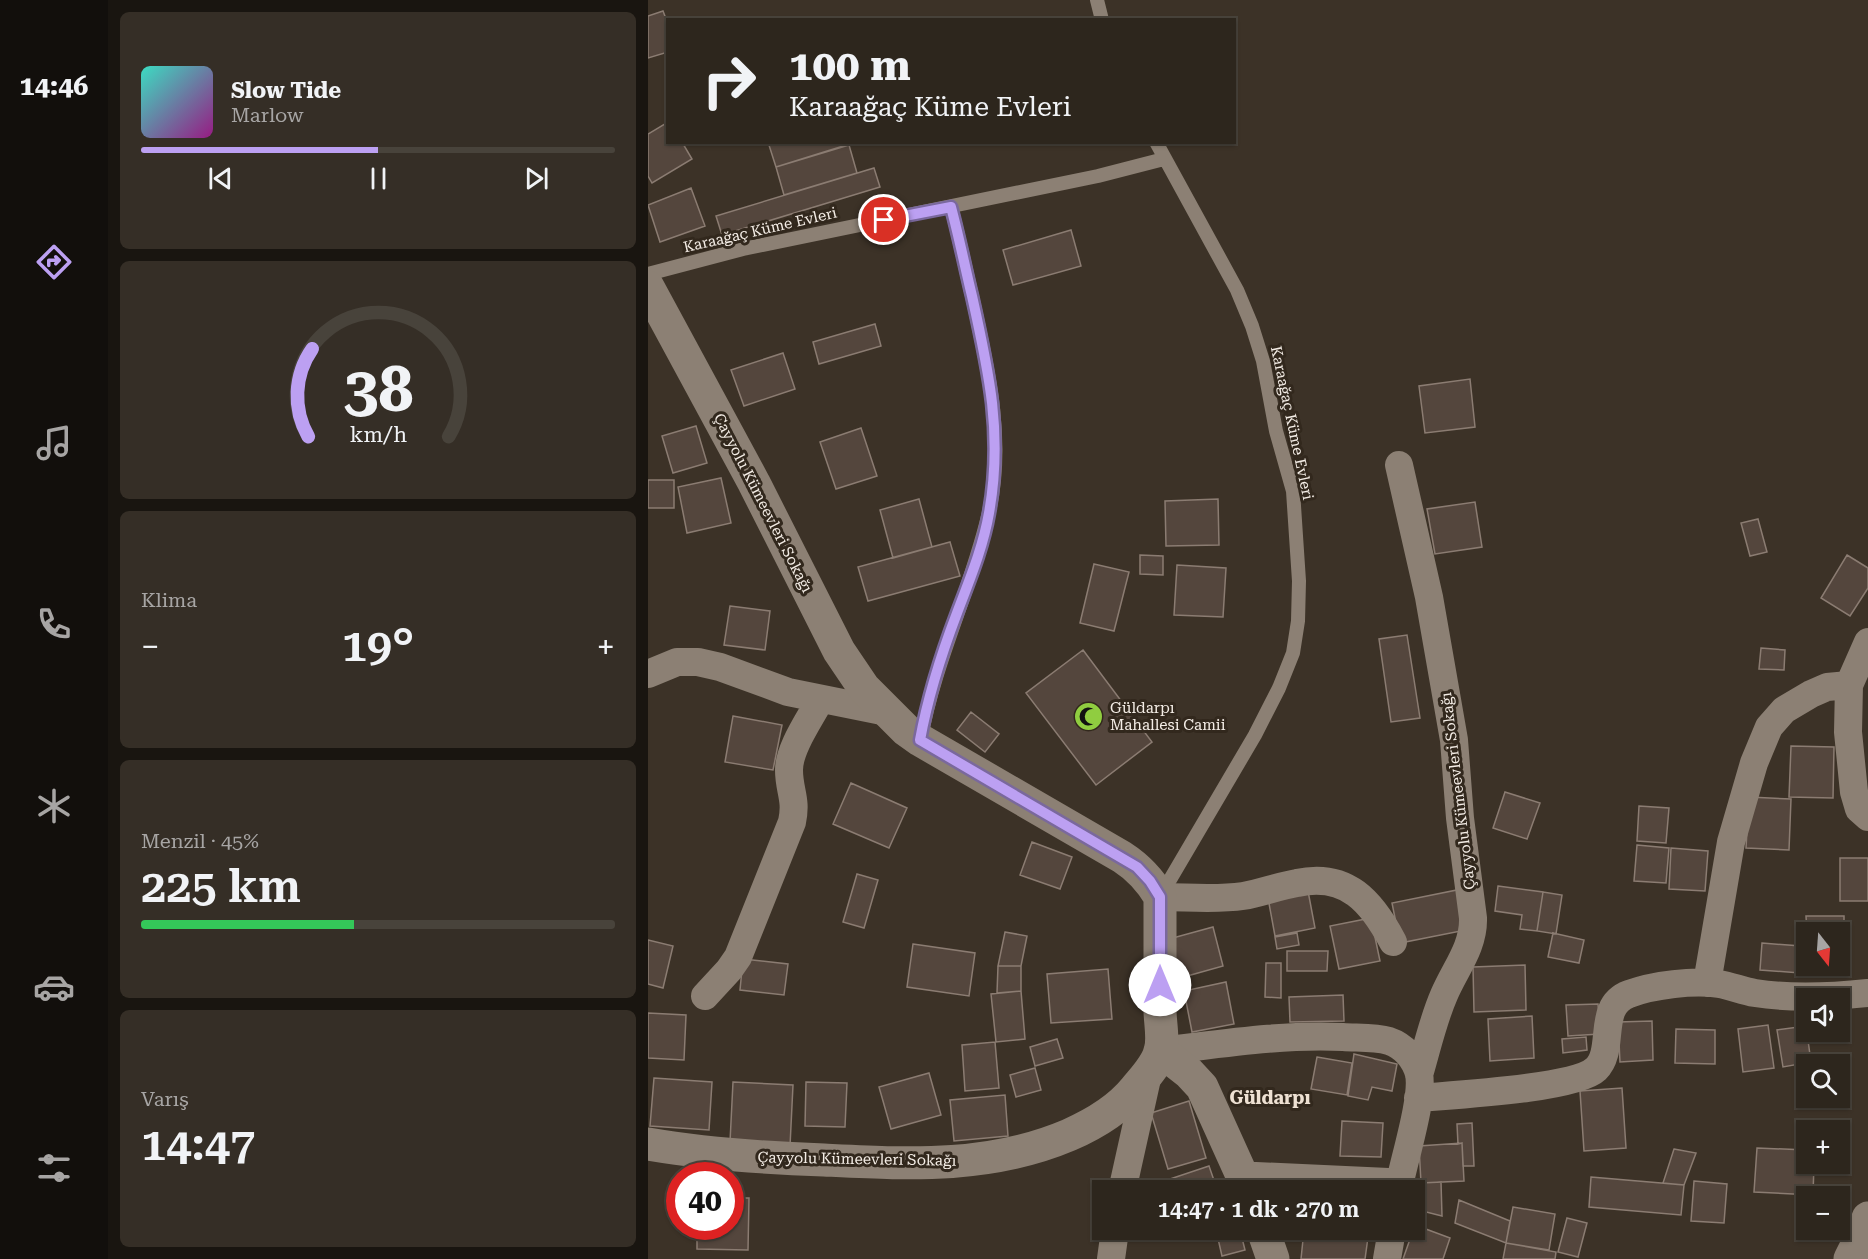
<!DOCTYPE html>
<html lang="tr">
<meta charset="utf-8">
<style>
:root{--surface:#2d261d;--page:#352e26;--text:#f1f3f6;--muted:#a7a5a4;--line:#48433b;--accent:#bca0f2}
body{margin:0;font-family:"Roboto Serif",serif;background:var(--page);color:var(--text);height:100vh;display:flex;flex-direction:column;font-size:22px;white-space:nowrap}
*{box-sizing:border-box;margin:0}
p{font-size:20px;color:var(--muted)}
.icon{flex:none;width:33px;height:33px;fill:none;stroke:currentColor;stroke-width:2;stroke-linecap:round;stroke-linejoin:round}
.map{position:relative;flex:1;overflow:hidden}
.details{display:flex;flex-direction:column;gap:12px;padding:12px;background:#191510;width:540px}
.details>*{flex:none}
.top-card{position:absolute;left:18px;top:18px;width:570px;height:126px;border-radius:0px;box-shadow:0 2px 4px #0004,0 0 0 2px var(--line);background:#2d261d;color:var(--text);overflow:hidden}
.needle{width:39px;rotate:163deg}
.tools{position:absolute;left:1148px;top:922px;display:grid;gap:12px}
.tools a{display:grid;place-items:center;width:54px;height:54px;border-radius:0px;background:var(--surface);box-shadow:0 2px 4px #0004,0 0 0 2px var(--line);font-size:30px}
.speed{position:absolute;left:18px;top:1162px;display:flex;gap:12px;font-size:30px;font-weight:700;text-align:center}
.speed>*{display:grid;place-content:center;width:78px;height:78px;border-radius:50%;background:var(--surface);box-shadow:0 2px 4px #0004,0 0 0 2px var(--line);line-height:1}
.speed .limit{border:9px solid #d22;background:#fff;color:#111}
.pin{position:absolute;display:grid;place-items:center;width:51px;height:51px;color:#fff;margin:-26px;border:3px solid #fff;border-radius:50%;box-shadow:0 2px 6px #0007}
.me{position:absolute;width:66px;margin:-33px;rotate:0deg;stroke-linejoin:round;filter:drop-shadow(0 0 4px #0008)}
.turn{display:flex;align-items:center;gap:21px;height:126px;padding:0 24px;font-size:27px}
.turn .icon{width:78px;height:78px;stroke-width:2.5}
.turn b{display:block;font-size:42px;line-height:51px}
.big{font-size:45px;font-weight:600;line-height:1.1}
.details .tile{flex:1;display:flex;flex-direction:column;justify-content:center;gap:9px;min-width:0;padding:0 21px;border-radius:9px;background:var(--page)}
.details .dial{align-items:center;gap:0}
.dial svg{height:156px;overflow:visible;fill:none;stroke:var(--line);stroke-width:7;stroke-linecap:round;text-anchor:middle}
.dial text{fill:var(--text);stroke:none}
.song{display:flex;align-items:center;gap:18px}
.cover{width:72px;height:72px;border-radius:9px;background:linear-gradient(135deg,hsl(170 70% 55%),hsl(310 70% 35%))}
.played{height:6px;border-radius:3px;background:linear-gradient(90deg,var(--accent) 50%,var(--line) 50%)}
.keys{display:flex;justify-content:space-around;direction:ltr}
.heat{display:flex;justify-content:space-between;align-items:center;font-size:33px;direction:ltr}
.charge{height:9px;border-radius:4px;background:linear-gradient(90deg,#34c759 45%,var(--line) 0)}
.trip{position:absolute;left:444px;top:1180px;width:333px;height:60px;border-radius:0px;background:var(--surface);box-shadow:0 2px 4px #0004,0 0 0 2px var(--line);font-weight:600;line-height:60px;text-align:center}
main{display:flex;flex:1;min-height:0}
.menu{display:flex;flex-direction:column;width:108px;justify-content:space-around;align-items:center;background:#120f0c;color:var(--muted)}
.menu .icon{width:42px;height:42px}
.menu .active{color:var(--accent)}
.menu b{font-size:27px;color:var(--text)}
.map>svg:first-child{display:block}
.building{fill:#54463d;stroke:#8b7c72;stroke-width:1.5}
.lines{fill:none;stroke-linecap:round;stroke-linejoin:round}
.service{stroke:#8c8074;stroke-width:14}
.minor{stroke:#8c8074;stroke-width:28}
.tertiary{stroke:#8c8074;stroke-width:33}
.route-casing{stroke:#7a689d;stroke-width:15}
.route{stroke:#bca0f2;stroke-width:10}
.labels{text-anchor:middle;stroke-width:6;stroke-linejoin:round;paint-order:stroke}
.street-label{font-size:15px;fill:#f4ede6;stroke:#32281d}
.poi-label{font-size:15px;fill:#f4ede6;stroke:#32281d;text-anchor:start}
.quarter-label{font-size:18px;font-weight:bold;fill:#eee1d3;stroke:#32281d}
</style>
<main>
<nav class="menu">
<b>14:46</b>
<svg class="icon active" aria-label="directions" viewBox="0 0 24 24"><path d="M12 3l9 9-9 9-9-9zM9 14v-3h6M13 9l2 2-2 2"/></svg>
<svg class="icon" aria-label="music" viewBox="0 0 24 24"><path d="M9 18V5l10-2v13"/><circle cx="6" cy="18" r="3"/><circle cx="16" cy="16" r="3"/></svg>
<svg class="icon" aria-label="phone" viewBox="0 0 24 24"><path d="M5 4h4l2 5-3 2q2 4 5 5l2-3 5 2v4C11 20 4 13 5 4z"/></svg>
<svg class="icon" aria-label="climate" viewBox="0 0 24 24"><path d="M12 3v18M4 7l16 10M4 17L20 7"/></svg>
<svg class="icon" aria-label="car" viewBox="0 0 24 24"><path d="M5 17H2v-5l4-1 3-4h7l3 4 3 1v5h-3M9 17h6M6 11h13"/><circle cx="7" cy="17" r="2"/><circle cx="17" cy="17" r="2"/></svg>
<svg class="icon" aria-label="filters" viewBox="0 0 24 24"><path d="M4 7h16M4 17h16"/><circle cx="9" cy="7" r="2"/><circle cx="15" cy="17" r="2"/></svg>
</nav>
<section class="details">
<div class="tile">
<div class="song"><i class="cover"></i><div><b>Slow Tide</b><p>Marlow</p></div></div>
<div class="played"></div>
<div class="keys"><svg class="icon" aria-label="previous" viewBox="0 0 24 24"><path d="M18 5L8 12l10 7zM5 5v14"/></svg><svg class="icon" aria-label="pause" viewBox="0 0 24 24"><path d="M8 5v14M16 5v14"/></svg><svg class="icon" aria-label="next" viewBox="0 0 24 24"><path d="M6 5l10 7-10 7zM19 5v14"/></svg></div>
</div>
<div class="tile dial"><svg viewBox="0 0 100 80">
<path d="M14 69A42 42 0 1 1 86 69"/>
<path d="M14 69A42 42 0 0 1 16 24" stroke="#bca0f2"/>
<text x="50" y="56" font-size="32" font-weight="700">38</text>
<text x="50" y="72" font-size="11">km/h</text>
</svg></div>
<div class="tile"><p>Klima</p>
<div class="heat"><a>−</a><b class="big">19°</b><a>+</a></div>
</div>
<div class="tile"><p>Menzil · 45%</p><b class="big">225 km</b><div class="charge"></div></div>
<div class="tile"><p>Varış</p><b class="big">14:47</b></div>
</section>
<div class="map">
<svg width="1220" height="1259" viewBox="0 0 1220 1259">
<rect width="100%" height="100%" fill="#3c3227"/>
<!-- building -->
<path class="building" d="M15,11l5,13v28l-20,6v-42z
M20,122v20h14l10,17 -40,24 -4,-7v-42z
M120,142h88l-80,25z
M201,145l8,28 -73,22 -8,-28z
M226,168l6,19 -158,48 -6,-19z
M43,188l14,38 -45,16 -12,-37z
M423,230l10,36 -68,19 -10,-35z
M227,324l6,22 -62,18 -6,-22z
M135,353l12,36 -51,17 -13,-36z
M822,379l5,48 -50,6 -6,-47z
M48,426l11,37 -34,10 -11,-37z
M213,428l16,48 -41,13 -16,-47z
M73,478l10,45 -44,10 -9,-46z
M0,480h26v28h-26z
M271,499l13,48 -39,11 -13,-48z
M570,499l1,46 -53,1 -1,-45z
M827,502l7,45 -47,7 -8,-45z
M1110,519l9,33 -17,4 -9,-33z
M302,542l10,34 -92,25 -10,-34z
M492,555l23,1v19l-23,-1z
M1199,555l21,13v20l-18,28 -29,-18z
M446,564l35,8 -15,59 -34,-8z
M529,565l49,3 -3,49 -49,-2z
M82,606l40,5 -5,39 -41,-5z
M759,635l13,83 -29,4 -12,-83z
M1113,648l24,2 -1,20 -25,-1z
M435,650l69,92 -56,43 -70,-92z
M323,712l28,22 -14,18 -28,-22z
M85,716l49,9 -9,45 -48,-8z
M1143,746l43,1 -1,51 -44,-1z
M203,783l56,25 -18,40 -56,-24z
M857,792l35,11 -13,36 -34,-11z
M1101,797l42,2 -2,51 -43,-2z
M991,806l30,2 -3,35 -29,-2z
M384,842l40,15 -12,32 -40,-14z
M989,845l32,3 -3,35 -32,-2z
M1023,848l37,3 -3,40 -36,-2z
M1192,858h28v43h-28z
M209,874l21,6 -14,48 -21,-6z
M850,886l45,6 -6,39 -17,-2 2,-14 -27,-4z
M809,890l9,40 -66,13 -8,-40z
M660,891l7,37 -40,8 -7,-38z
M895,892l19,3 -6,39 -19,-3z
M1158,916h38v45h-5v-28h-32z
M723,918l9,43 -41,8 -9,-43z
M565,927l10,39 -43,12 -11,-39z
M357,932l22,4 -6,30h-23z
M649,933l2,12 -22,4 -2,-12z
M905,933l31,7 -5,23 -31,-6z
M0,940l25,6 -10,42 -15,-4z
M1114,943l39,3 -1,27 -40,-3z
M265,944l62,9 -6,43 -62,-9z
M639,951h41l-1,20h-40z
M95,959l45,5 -4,31 -44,-5z
M618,963h15v35l-16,-1z
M877,965l1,45 -52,2 -1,-45z
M350,966h23v25l-24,2z
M460,969l4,50 -61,4 -4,-49z
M578,982l8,42 -42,8 -8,-41z
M373,991l4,48 -29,3 -5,-48z
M695,995l1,26 -54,1 -1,-25z
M950,1004l2,30 -32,2 -2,-31z
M0,1013l38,2 -2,45 -36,-2z
M884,1016l2,42 -44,3 -2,-42z
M1004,1021l1,39 -33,2 -2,-40z
M1120,1025l6,43 -31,4 -5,-43z
M1158,1026l5,36 -28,5 -6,-37z
M1028,1029l39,1v34l-40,-1z
M938,1037l1,13 -24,3 -1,-14z
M409,1039l6,19 -28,8 -5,-19z
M347,1042l4,46 -34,3 -3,-46z
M706,1054l43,10 -5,27 -20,-4 -4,13 -20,-4z
M669,1057l35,6 -5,32 -36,-6z
M387,1068l6,22 -25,7 -6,-22z
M1191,1068h10v41h-42v-11h32z
M281,1073l12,42 -50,14 -12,-42z
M6,1078l58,4 -3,48 -59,-4z
M85,1082l60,3 -3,61 -60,-4z
M158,1082l41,1 -2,44 -40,-1z
M974,1088l4,60 -42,3 -4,-60z
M357,1095l3,41 -54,5 -4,-41z
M541,1101l17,57 -38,11 -17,-56z
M694,1121l41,2 -2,34 -41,-1z
M824,1123l2,43h-11l-1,-23 -4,1 -1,-20z
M814,1143l2,38 -43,2 -2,-37z
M1109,1148l49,2v14h8l-1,31 -59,-3z
M1026,1149l22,4 -12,32 -21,-2z
M561,1166l8,23 -6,2h-65v-4z
M943,1177l93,8 -3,30 -92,-8z
M1046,1181l33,3 -3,39 -33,-2z
M793,1182l1,34 -20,-5 -1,-28z
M1181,1192l18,3 -6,34h-2v-32h-11z
M82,1198h19l-1,52 -51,-1v-22h33z
M811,1200l51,21 -4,22 -51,-20z
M865,1207l42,7 -6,36 -43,-7z
M919,1218l20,5 -9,34 -20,-5z
M767,1225l35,13 -7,21h-40z
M568,1230h24l5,20 -23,6z
M656,1230h65l-4,29h-64z
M858,1243l50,9 -1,7h-52z"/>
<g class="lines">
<!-- service -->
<path class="service" d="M449,0l5,20
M508,142l81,148 15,36 11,35 13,70 17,60 6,90 -1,40 -5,32 -14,35 -24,47 -94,160
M0,274l95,-25 355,-73 66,-17
M273,738c14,-77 49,-146 67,-222 18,-73 0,-148 -16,-220 -7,-30 -13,-59 -21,-89"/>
<!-- minor -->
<path class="minor" d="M751,465l30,132 25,143 6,78 13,100c1,29 -18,51 -29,77 -11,25 -17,53 -25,80
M1220,642l-19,43 -1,47 6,60 5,17 9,8
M0,674l29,-12h21l22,5 68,25 99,20
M512,897c27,0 56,3 83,-1 18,-3 36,-10 54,-13 50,-11 75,19 96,59
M1059,983l24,-141 23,-79 15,-36 15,-17 27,-16 16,-7 22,-2
M57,996l24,-26 9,-13 54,-135c5,-23 -3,-31 -3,-52 0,-22 21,-51 31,-70
M513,1051c60,-7 121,-17 182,-14 15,1 32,0 46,4 15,5 26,18 30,33 5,24 -16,89 -21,117
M770,1098c33,-3 157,-9 178,-29 20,-19 0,-63 33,-75 24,-9 65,-14 90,-10 12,2 24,7 36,9 37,6 75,4 113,0
M474,1191l26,-117
M463,1259l4,-29
M739,1259l5,-29"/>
<!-- tertiary -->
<path class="tertiary" d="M0,287l106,196 85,168 25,37 42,42 14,10 202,117c17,11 28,23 38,40 0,38 0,76 0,113 0,13 4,29 0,41 -3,14 -16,27 -25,38 -17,21 -41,35 -66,46 -80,34 -160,29 -245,25 -59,-2 -118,-6 -176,-16
M513,1051l28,22 13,14 47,104
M597,1178l154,7
M615,1230l10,29
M1202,1259l14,-28 4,-13"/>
</g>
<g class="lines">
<defs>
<path id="route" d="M236,220l67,-13c8,30 14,60 21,89 17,76 31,139 17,217 -6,35 -20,68 -32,100 -16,42 -29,83 -37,127l217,127 13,14 10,16v88"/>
</defs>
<!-- route casing -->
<use href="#route" class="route-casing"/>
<!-- route -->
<use href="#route" class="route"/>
</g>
<!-- icons -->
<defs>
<symbol id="mosque-disc" viewBox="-11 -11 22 22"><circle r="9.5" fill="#90cd40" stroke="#32281d"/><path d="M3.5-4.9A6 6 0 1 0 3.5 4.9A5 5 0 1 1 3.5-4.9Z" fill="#111"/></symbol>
</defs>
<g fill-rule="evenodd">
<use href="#mosque-disc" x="424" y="700" width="33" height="33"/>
</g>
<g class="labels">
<!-- street labels -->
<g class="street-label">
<text transform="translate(112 230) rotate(-13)" y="5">Karaağaç Küme Evleri</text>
<text transform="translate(644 423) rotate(78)" y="5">Karaağaç Küme Evleri</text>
<text transform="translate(115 503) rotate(63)" y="5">Çayyolu Kümeevleri Sokağı</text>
<text transform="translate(810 791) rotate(-97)" y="5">Çayyolu Kümeevleri Sokağı</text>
<text transform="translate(209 1159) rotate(1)" y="5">Çayyolu Kümeevleri Sokağı</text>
</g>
<!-- poi labels -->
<g class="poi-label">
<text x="462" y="713">Güldarpı<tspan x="462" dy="17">Mahallesi Camii</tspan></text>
</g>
<!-- quarter labels -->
<g class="quarter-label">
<text x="622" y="1104">Güldarpı</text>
</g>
</g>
</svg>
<div class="tools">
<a><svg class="needle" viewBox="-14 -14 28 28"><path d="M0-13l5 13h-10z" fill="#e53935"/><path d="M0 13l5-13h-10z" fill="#a7a5a4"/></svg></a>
<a><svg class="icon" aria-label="sound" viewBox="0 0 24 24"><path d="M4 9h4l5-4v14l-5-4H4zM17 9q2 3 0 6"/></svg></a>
<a><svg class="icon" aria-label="search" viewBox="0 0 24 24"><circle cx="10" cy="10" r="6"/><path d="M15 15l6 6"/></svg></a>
<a>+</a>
<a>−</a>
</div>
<div class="speed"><div class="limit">40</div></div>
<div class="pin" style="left:236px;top:220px;background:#d93025"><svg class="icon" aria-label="arrive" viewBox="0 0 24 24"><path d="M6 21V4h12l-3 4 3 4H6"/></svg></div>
<svg class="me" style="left:512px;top:985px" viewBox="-20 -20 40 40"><circle r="19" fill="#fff"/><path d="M0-13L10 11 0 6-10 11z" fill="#bca0f2"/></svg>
<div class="trip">14:47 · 1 dk · 270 m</div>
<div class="top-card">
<div class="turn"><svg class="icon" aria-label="right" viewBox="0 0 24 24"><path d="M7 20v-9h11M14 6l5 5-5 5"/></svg><div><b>100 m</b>Karaağaç Küme Evleri</div></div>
</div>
</div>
</main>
